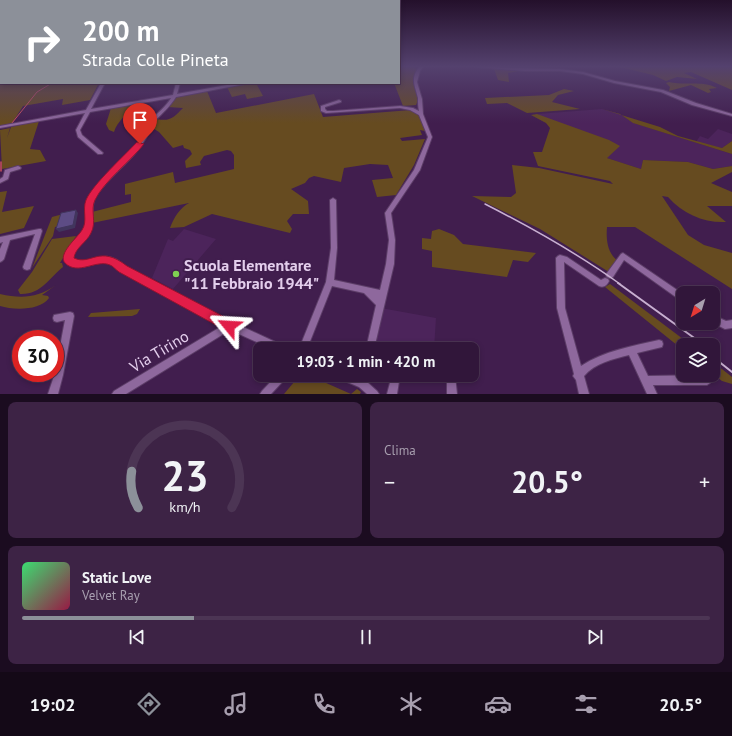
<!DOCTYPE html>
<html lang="it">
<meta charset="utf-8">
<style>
:root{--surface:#31163a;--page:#3d2345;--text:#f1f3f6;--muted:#a89faf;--line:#4c3554;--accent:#8c9099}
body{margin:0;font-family:"PT Sans",sans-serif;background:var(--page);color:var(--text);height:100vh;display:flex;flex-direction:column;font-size:15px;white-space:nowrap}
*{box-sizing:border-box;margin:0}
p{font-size:13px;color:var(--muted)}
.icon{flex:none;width:22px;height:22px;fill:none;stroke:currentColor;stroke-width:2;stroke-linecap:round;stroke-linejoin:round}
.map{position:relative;height:394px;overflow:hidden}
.side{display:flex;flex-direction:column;gap:8px;padding:8px;background:#1b0c20;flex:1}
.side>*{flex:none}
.banner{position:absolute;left:0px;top:0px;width:400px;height:84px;box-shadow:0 2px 6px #0003,0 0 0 1px var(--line);background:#8c9099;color:#fff;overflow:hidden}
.needle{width:26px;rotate:218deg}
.fabs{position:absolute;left:676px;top:286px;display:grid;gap:8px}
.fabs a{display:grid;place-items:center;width:44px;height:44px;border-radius:8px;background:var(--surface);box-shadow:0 2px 6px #0003,0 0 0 1px var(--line);font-size:20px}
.speed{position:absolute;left:12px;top:330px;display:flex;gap:8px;font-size:20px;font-weight:700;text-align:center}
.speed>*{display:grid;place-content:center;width:52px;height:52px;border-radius:50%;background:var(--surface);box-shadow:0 2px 6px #0003,0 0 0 1px var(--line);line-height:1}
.speed .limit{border:6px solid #d22;background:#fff;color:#111}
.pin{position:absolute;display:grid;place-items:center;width:34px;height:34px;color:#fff;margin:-41px -17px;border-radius:50% 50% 50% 0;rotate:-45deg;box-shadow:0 0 4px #0007}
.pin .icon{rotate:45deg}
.me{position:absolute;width:44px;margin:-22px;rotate:297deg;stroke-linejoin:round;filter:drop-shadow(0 0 3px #0008)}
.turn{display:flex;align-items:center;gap:14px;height:84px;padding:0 16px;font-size:18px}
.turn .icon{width:52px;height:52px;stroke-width:2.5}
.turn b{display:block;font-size:28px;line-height:34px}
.big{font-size:30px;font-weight:700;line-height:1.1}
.side .card{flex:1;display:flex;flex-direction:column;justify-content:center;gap:6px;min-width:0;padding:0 14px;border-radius:8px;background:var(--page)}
.side .dial{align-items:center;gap:0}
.dial svg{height:104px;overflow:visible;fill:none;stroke:var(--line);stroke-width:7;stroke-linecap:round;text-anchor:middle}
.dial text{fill:var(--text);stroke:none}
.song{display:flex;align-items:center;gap:12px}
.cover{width:48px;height:48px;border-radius:6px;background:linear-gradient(135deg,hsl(140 70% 55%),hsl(340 70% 35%))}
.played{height:4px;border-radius:2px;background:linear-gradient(90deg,var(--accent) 25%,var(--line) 25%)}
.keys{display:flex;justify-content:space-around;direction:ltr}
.heat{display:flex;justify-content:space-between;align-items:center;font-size:22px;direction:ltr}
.side .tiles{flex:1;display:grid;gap:8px;grid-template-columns:1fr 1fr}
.card:last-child{grid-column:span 2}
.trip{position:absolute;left:253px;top:342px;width:226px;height:40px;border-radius:8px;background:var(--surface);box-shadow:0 2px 6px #0003,0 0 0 1px var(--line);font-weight:700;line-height:40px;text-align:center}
.dock{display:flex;height:64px;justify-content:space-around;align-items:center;background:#140917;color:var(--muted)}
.dock .icon{width:28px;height:28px}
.dock .active{color:var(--accent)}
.dock b{font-size:18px;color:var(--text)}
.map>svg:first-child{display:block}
.built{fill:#4c245b}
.green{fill:#664b20}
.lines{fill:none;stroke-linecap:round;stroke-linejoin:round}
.stream-far1{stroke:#c84f5e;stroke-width:1}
.stream{stroke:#c84f5e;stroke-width:1.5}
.minor-casing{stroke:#5c3d67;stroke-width:2}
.minor{fill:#8e689d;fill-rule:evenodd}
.rail-far1{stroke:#c8b0d1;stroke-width:1.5}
.rail{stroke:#c8b0d1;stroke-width:2}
.shaded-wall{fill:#41355d}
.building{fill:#5d4c85;stroke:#41355d}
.route{fill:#e11d48;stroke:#92132f}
.poi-dot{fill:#7fd052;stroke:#411e4e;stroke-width:1.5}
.labels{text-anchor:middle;stroke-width:4;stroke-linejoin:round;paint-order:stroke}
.near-poi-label{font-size:16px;font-weight:bold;fill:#e3ceec;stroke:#411e4e;text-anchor:start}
.near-street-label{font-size:16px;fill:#e3ceec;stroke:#411e4e}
</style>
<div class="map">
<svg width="732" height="394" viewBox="0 0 732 394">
<rect width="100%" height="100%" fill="#411e4e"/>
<!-- built -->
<path class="built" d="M602,109l18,5 14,9 98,31v12l-19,3 -25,-7 -45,-2 -2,9 -34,-11 -70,-44z
M718,129l14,5v7l-10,7 -26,-6 4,-6 8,3z
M184,229l32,10 -43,50 -21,-11 16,-39 5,2z
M381,308l55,10 -2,31h-62z"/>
<!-- green -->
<path class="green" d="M399,67h15l3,3 -4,9 5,21 -2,5 -13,1 -9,-23h5z
M620,67h112v23l-41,-18 -7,1 13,6 -20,-2 -11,4 -13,-6z
M494,69l25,2 -11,2 1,9 -11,-2z
M0,76l1,7h98l-9,17 -28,5 1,-6 -40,7 -11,17 -12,3z
M669,82c17,4 32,-2 48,6l-8,1 2,3 -3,1 -17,-8 -22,6 1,-4 -4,-4z
M248,83h8l7,13 -16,3 -2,-5 -13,3 -5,-10z
M564,89l10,2 -16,4 -6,7 28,7 -53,4 -20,-10 -20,1 -2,-6 64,-3z
M207,91l9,22 98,-19 9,23 88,-7 7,3 7,18 -5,-1 2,5 -22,3 2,3 23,-2 -11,26 -18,30 -19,2 -5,-17 21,-2 -5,-13 -18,-1 -26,4 -3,14 -27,-6 -5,2 -4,5 -14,6 17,12 1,13h-16l-6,7 5,8 -2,4 -78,-19 -28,13 -14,1c4,-11 10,-20 19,-25l-97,20v-11l39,-10v-8l-6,1v-11l48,-12 2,11 59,-14v-14l-3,-4 -4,-1 -23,6 -4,6 1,3 -15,3 -1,-7 7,-7 -2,-4 -6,-2 -1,-3 -10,3 -14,-16 -8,-5 6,-8c13,3 17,-2 26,-11l-15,-1 9,-11z
M131,104c-3,11 -14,17 -17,28l-5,-2 -3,-6 5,-16z
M602,109l58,18 18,9 44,12 10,-7v13l-99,-31 -13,-9z
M537,114l72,26 11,6 -13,12 34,11 2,-9 45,2 25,7 19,-3v6l-21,11 21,9v14h-25l19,16c-22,1 -43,-8 -58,-25l-6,-1 26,39 16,10 28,8v36l-97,-62h-28c-1,12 0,26 11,34l-9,11 -69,-43 -68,-33 39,1 5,-4 -4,-28 27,3 74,16 -3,-3 -72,-15 -5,-14h9l8,-24 -4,-5 -15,-8z
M39,121l-9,28 10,1 6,11 -44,8 -2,-39 10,-2 -3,10 4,-11z
M7,191l-5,21 32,-6 -10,22 -24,6v-42z
M63,214l-3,12 -5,1 -2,9 -21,32 20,-51z
M439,229l15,6 9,9 73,9 -8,9 -15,-2 -6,17 -75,-10v-16l-10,-2v-11l9,1 1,-8z
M76,236l-16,27h2l1,4c-14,11 -22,28 -43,27l-2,-4 14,-18 20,-33z
M610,284l81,61h-8v5l-78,-63z
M56,285l-14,10 6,1 1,2c-9,13 -36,12 -49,8v-12c22,5 37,4 56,-9z
M140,309l-3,5 -5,2 -44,1 3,-4z
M713,362l19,15v7l-10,-3 -9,-7z
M300,375h8l43,19 6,-5 4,3 -1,2h-76z"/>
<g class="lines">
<!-- stream-far1 -->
<path class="stream-far1" d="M12,123l25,-31 15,-9"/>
<!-- stream -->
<path class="stream" d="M1,162v9"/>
<defs>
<path id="minor" d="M419,67h4l-3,4 -3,11 5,17 1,15 9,23 -12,33 -29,43 4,27 -1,24 -20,85h-8l10,-44 -12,-12 -32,-7 -25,63h-8l27,-67 5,-34 -1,-48 3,-2 3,2 1,48 -3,32 46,10 6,-26 3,-24 -4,-27 29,-43 14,-33 -9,-22 -9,-5 -10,-2 -74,5 -5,-2v-5l18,-6 2,1v1l-16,5v2l2,2h6l67,-5 13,2 6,3c-1,-4 -1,-9 -1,-13 -3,-12 -8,-19 1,-31z
M478,67l82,2 23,3 32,9 48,9 33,13 36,11v2l-40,-11 -31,-13 -47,-9 -31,-9 -23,-3h-35z
M101,83h4l-14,26 82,-14 3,-12h4l-3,11 61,-11h9l-2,1 -69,13c-6,10 -14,16 -22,25 -3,5 -5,11 -8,16 -3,5 -6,9 -9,13 -13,16 -30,28 -41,45 -7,11 0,24 -6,36 -5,10 -17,16 -17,28 17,8 29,-16 53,7l89,47 69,32 1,3h-13l-42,-19 -104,64h-14l2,-3 108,-65 -13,-6 -89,-49c-2,-3 -5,-6 -9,-8 -13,-6 -31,12 -44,0 -9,-8 13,-26 17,-32 6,-12 -1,-25 6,-36 12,-18 30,-30 44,-46 7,-9 10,-20 17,-29 7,-8 15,-13 20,-22l-81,14 -10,18 2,5 20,17 1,1 -1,1h-4l-20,-17 -2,-7 9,-17 -85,15v-2l86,-16z
M18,166l2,1 1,1 -1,1 -10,3 -2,7 -8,4v-4l3,-2 2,-7z
M39,229h2l1,2 -12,38 -3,1 -3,-1 -1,-2 12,-33 -25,6 -6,19 -2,2 -2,1v-13l3,-7 -3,1v-6z
M623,253l60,41v7l-3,-1 -56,-40 -11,17 -3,1 -3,-1 -1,-2 1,-2 14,-19z
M560,255l7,2 34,23 4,-2 3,1 1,2c-2,4 -5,7 -10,5l-35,-24 1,46 16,58c23,-15 51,-20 78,-26l3,1 1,3 -1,3 -25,6 11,23 59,-1 3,2 2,3 -2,3 -3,2h-54l4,9h-10l-18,-39c-16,4 -34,8 -45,21l5,18h-10l-3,-14 -3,-4 1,-2 -17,-66 -1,-50 2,-2z
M70,312l3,1 1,3 -11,59 -5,19h-10l7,-21 10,-53 -8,2 -3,-1 -1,-3 1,-3z
M713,315l13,6 6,-1v8l-7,1 -12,-6z
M277,375h10l-1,3 -15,16h-11l2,-3z
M337,375h15l7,3 1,-3h8l-1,7 10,9 2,3h-12l-8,-7 -21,-9z
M392,375h8l-3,19h-10z
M447,375h8l2,19h-10z"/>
</defs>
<!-- minor casing -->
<use href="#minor" class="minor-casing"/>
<!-- minor -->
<use href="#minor" class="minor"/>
<!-- rail-far1 -->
<path class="rail-far1" d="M485,204c47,24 92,49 135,80"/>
<!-- rail -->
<path class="rail" d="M618,283l86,62
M713,357l19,15"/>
</g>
<!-- shaded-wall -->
<path class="shaded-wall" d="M76,210l2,3 -3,15 -16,4 -3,-3z"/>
<!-- building -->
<path class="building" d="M76,210l-3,15 -17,4 5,-16z"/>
<!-- sky -->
<linearGradient id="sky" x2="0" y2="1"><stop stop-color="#24102b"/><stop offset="0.54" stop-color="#54416e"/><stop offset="1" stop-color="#54416e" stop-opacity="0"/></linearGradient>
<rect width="732" height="123" fill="url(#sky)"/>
<!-- route -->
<path class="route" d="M137,142l7,2c-13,17 -40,37 -49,56 -5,10 2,22 -4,33 -4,9 -16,15 -17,25 17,8 25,-14 53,8l107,56 1,4 -1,4 -5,2 -4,-2 -106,-58c-3,-2 -6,-6 -9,-7 -14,-6 -32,11 -45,-2 -8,-9 13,-26 17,-33 6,-9 0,-20 4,-30 6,-15 39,-45 51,-58z"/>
<!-- markers -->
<circle class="poi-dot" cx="176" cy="274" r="4"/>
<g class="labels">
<!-- near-poi labels -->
<g class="near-poi-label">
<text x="184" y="271">Scuola Elementare<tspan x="184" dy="18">"11 Febbraio 1944"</tspan></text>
</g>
<!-- near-street labels -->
<g class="near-street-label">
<text transform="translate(159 351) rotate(-31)" y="6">Via Tirino</text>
</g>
</g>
</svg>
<div class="fabs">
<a><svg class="needle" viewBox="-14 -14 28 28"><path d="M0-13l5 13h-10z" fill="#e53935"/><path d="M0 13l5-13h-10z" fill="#a89faf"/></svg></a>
<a><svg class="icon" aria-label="layers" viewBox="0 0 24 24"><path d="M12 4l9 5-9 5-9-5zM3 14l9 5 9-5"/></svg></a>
</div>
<div class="speed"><div class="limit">30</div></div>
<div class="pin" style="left:140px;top:144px;background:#d93025"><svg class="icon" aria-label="arrive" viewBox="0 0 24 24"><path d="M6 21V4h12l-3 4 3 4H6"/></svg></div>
<svg class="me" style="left:229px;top:326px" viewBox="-20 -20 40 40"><path d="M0-17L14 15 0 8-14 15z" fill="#e11d48" stroke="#fff" stroke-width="4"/></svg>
<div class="trip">19:03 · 1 min · 420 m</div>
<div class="banner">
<div class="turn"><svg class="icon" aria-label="right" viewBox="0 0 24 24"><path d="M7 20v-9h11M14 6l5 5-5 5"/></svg><div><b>200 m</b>Strada Colle Pineta</div></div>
</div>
</div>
<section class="side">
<div class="tiles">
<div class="card dial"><svg viewBox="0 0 100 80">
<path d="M14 69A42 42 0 1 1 86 69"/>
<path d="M14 69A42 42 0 0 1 9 41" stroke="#8c9099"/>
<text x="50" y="56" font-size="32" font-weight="700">23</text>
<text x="50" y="72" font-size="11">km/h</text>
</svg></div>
<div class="card"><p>Clima</p>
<div class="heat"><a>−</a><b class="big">20.5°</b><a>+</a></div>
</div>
<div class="card">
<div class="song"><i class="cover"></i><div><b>Static Love</b><p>Velvet Ray</p></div></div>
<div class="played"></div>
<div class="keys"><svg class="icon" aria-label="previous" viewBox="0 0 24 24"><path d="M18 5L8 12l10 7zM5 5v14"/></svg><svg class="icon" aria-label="pause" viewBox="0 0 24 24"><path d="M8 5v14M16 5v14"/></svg><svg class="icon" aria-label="next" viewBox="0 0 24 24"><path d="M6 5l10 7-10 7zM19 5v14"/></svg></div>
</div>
</div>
</section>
<nav class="dock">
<b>19:02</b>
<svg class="icon active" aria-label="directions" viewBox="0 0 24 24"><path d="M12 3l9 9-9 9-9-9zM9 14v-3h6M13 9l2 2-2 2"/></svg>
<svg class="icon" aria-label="music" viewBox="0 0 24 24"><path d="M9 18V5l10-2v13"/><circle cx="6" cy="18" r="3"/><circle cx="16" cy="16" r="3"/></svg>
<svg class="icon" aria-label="phone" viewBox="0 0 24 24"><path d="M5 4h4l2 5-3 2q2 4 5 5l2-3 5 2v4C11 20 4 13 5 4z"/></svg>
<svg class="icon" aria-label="climate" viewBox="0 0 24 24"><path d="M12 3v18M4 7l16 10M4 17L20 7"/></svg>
<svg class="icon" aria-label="car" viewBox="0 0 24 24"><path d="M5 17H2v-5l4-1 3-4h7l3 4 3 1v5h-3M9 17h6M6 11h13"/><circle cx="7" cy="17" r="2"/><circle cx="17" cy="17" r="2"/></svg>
<svg class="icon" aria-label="filters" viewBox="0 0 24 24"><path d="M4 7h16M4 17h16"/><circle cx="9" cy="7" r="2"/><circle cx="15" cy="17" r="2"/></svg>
<b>20.5°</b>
</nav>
